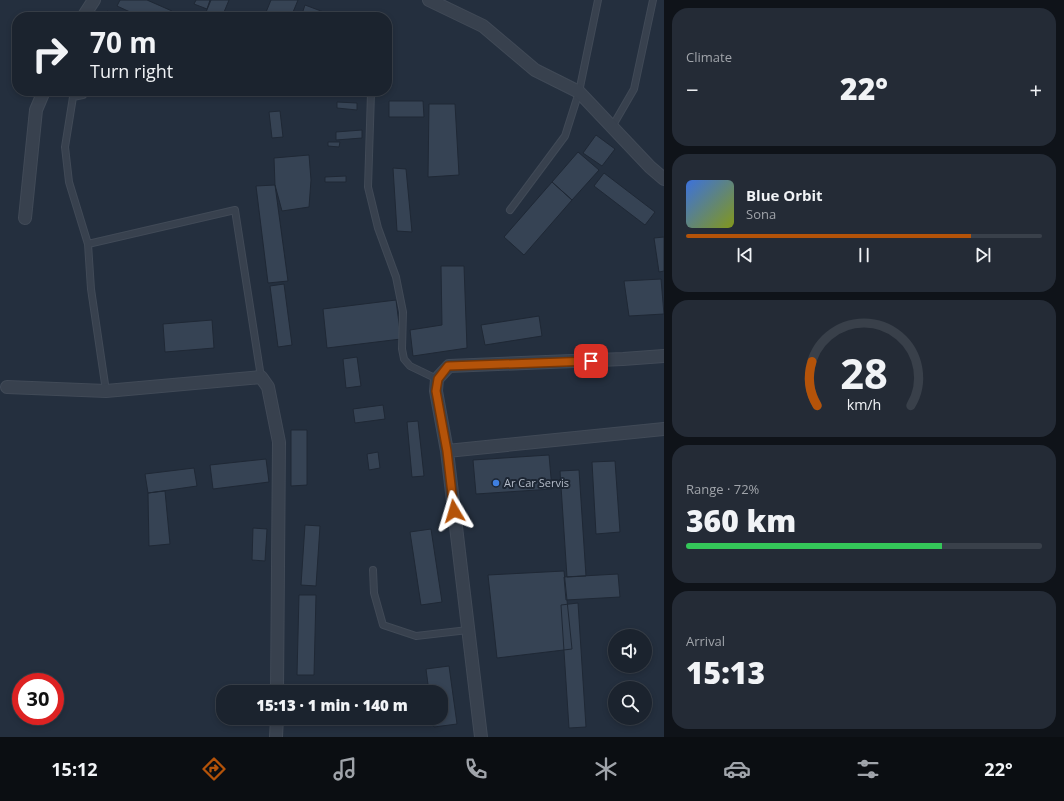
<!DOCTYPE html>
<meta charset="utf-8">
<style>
:root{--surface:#1b232e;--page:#242b36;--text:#f1f3f6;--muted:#a0a4aa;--line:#39404a;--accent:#b45309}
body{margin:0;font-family:"Open Sans",sans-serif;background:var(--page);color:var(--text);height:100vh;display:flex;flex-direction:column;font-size:15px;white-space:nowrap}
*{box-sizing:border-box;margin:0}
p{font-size:13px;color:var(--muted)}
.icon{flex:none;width:22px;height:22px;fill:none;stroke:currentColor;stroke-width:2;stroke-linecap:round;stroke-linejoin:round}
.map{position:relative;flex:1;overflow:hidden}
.side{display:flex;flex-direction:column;gap:8px;padding:8px;background:#0f1319;width:400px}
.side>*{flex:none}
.top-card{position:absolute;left:12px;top:12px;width:380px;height:84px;border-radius:16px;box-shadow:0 2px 6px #0003,0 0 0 1px var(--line);background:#1b232e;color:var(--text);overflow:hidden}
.tools{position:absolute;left:608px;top:629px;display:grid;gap:8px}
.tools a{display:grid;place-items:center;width:44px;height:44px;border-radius:50%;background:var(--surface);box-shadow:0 2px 6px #0003,0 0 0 1px var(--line);font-size:20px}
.speed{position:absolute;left:12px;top:673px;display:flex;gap:8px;font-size:20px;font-weight:700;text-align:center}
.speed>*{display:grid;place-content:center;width:52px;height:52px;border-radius:50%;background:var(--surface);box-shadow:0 2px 6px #0003,0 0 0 1px var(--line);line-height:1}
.speed .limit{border:6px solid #d22;background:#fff;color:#111}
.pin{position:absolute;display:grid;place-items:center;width:34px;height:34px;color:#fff;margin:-17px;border-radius:8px;box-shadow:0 2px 6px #0006}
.me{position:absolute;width:44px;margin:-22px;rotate:353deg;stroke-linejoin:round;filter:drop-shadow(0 0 3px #0008)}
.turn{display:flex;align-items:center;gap:14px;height:84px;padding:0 12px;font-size:18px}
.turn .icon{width:52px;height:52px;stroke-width:2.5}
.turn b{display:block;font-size:28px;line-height:34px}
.big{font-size:30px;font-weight:800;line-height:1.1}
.side .card{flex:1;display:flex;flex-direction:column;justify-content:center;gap:6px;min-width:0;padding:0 14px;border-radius:16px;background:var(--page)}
.side .dial{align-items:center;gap:0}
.dial svg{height:104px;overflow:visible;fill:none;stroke:var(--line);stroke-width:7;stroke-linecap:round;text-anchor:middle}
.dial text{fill:var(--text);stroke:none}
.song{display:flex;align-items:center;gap:12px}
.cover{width:48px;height:48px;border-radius:6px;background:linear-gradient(135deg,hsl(220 70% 55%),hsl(70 70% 35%))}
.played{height:4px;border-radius:2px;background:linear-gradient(90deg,var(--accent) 80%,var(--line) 80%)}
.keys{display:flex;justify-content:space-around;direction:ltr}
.heat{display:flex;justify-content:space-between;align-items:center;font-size:22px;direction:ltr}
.charge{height:6px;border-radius:3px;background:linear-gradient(90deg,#34c759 72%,var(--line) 0)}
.trip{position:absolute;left:216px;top:685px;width:232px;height:40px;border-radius:16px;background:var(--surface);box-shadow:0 2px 6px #0003,0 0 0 1px var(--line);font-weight:800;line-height:40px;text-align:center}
.tabs{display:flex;height:64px;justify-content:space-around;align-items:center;background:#0b0e12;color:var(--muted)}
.tabs .icon{width:28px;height:28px}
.tabs .current{color:var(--accent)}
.tabs b{font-size:18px;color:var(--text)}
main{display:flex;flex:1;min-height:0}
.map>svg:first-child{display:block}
.building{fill:#364354;stroke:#1f2835}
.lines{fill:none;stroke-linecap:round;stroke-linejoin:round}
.service-casing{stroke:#414a57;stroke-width:8}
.minor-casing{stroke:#414a57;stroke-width:14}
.service{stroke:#38414e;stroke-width:6}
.minor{stroke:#38414e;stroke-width:12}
.route-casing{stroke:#753606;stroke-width:10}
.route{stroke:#b45309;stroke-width:7}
.shop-dot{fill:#3f7fe0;stroke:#1d2633;stroke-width:1.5}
.labels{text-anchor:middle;stroke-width:4;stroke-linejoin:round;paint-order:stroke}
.poi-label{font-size:11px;fill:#b4bcc9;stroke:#1d2633;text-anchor:start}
</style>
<main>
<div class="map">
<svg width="664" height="737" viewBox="0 0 664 737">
<rect width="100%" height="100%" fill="#242f3e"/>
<!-- building -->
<path class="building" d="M120,0h27l25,11 -4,6h-27l-24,-11z
M196,0h14l-3,9 -13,-5z
M211,0h18l-7,17h-18z
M271,0h27l-7,17h-27z
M305,5l32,12h-36z
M107,11l15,6h-18z
M389,101h34l1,16h-35z
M337,102l20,1v7l-20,-2z
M429,104h26l4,71 -31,2z
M280,111l3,26 -11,1 -3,-26z
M362,130v8l-26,2v-8z
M596,135l19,14 -13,17 -19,-13z
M328,142h12l-1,5 -11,-1z
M578,152l21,18 -27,30 -20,-18z
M309,155l2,25 -2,27 -27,4 -7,-26 -1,-27z
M393,168l13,1 6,63 -15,-1z
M604,173l51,39 -10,13 -51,-39z
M346,176v6h-21v-5z
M552,182l20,18 -48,55 -20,-18z
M275,185l13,96 -20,2 -12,-97z
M664,237v34l-5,1 -5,-34z
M441,266h23l3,82 -54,8 -3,-26 32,-5z
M661,279l3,35 -35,2 -5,-35z
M284,284l8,61 -14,2 -8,-61z
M396,300l5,39 -74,9 -4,-39z
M539,316l3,20 -57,9 -4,-20z
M212,320l2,28 -49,4 -2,-28z
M357,357l4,29 -15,2 -3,-29z
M383,405l2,14 -30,4 -2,-14z
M418,421l6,55 -12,1 -5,-55z
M291,430h16v55l-16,1z
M378,452l2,16 -11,2 -2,-16z
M549,455l3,34 -76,5 -3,-34z
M266,459l3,23 -56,7 -3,-24z
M615,461l5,71 -24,2 -4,-72z
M194,468l3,18 -49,7 -3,-19z
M579,470l7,106 -19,1 -7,-106z
M165,491l5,53 -21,2 -1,-53z
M305,525l15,1 -4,60 -15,-1z
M253,528l14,1 -2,32 -13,-1z
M431,529l11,73 -21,3 -11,-73z
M564,571l8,78 -75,9 -9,-83z
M618,574l2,23 -54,3 -2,-23z
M299,595h17l-2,80h-17z
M578,603l8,124 -17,1 -8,-123z
M449,666l8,58 -23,3 -1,-9h8v-26h-12l-3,-23z"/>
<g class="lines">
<defs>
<path id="service" d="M371,93l-3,94 10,41 18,49 7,35 -1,37 2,10 6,7 27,13
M83,95l-10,2 -8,50 4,35 19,62 147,-34 26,167
M612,127l22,-38 19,-89
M510,210l55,-74 14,-44 19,-92
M88,244l3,45 15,102
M373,570l1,23 9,32 33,11 52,-6"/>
<path id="minor" d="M429,0l54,26 52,44 44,22 71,75 14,12
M83,17l11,-17
M25,218l11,-108 8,-19
M7,387l99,4 155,-14 7,10 11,55 -2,250
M447,451l-11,-60 1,-12 12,-13 174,-7 41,-3
M276,737l1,-19
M481,737l-34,-286 217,-22"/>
</defs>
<!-- service casing -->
<use href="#service" class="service-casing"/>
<!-- minor casing -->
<use href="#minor" class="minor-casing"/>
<!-- service -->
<use href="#service" class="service"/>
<!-- minor -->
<use href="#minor" class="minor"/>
</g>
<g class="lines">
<defs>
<path id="route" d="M454,511l-7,-60 -11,-60 2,-12 10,-13 143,-5"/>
</defs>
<!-- route casing -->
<use href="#route" class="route-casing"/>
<!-- route -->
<use href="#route" class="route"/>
</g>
<!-- markers -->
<circle class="shop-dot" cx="496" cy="483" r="4"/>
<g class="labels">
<!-- poi labels -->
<g class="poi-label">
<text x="504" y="487">Ar Car Servis</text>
</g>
</g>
</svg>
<div class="tools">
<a><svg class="icon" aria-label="sound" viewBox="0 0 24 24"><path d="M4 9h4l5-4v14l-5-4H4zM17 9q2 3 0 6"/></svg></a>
<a><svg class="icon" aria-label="search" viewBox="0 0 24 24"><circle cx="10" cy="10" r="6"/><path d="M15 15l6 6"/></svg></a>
</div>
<div class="speed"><div class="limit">30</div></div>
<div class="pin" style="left:591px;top:361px;background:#d93025"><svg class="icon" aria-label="arrive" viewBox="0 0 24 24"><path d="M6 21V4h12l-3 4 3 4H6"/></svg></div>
<svg class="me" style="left:454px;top:511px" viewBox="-20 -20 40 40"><path d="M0-17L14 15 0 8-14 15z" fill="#b45309" stroke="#fff" stroke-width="4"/></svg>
<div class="trip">15:13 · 1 min · 140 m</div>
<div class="top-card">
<div class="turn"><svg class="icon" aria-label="right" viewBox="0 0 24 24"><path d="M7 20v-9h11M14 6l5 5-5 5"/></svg><div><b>70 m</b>Turn right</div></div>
</div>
</div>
<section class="side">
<div class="card"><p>Climate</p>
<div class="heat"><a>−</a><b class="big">22°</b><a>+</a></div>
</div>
<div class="card">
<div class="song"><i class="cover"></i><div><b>Blue Orbit</b><p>Sona</p></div></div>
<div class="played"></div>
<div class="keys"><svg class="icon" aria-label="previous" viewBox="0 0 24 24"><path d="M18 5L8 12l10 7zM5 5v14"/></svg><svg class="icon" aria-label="pause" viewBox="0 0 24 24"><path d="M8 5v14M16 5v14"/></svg><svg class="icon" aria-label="next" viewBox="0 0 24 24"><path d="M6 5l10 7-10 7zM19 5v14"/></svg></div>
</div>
<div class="card dial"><svg viewBox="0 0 100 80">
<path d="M14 69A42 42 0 1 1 86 69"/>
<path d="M14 69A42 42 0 0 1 10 35" stroke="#b45309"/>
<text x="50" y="56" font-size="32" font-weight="700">28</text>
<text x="50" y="72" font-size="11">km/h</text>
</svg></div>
<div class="card"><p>Range · 72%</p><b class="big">360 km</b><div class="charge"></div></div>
<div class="card"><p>Arrival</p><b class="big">15:13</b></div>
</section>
</main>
<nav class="tabs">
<b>15:12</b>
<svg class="icon current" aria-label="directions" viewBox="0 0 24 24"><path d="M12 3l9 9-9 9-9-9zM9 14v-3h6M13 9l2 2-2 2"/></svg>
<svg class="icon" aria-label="music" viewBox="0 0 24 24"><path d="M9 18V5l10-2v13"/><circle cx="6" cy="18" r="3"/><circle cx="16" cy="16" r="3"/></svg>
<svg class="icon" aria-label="phone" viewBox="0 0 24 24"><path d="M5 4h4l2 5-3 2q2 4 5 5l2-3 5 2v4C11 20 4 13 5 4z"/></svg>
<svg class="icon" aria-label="climate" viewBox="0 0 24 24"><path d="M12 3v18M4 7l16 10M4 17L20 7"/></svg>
<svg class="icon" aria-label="car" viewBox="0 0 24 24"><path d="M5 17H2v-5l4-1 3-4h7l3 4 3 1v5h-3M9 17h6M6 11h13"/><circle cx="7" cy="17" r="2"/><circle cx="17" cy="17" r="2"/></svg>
<svg class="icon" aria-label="filters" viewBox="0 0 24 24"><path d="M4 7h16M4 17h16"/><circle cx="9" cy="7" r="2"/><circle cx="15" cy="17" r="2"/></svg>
<b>22°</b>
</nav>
